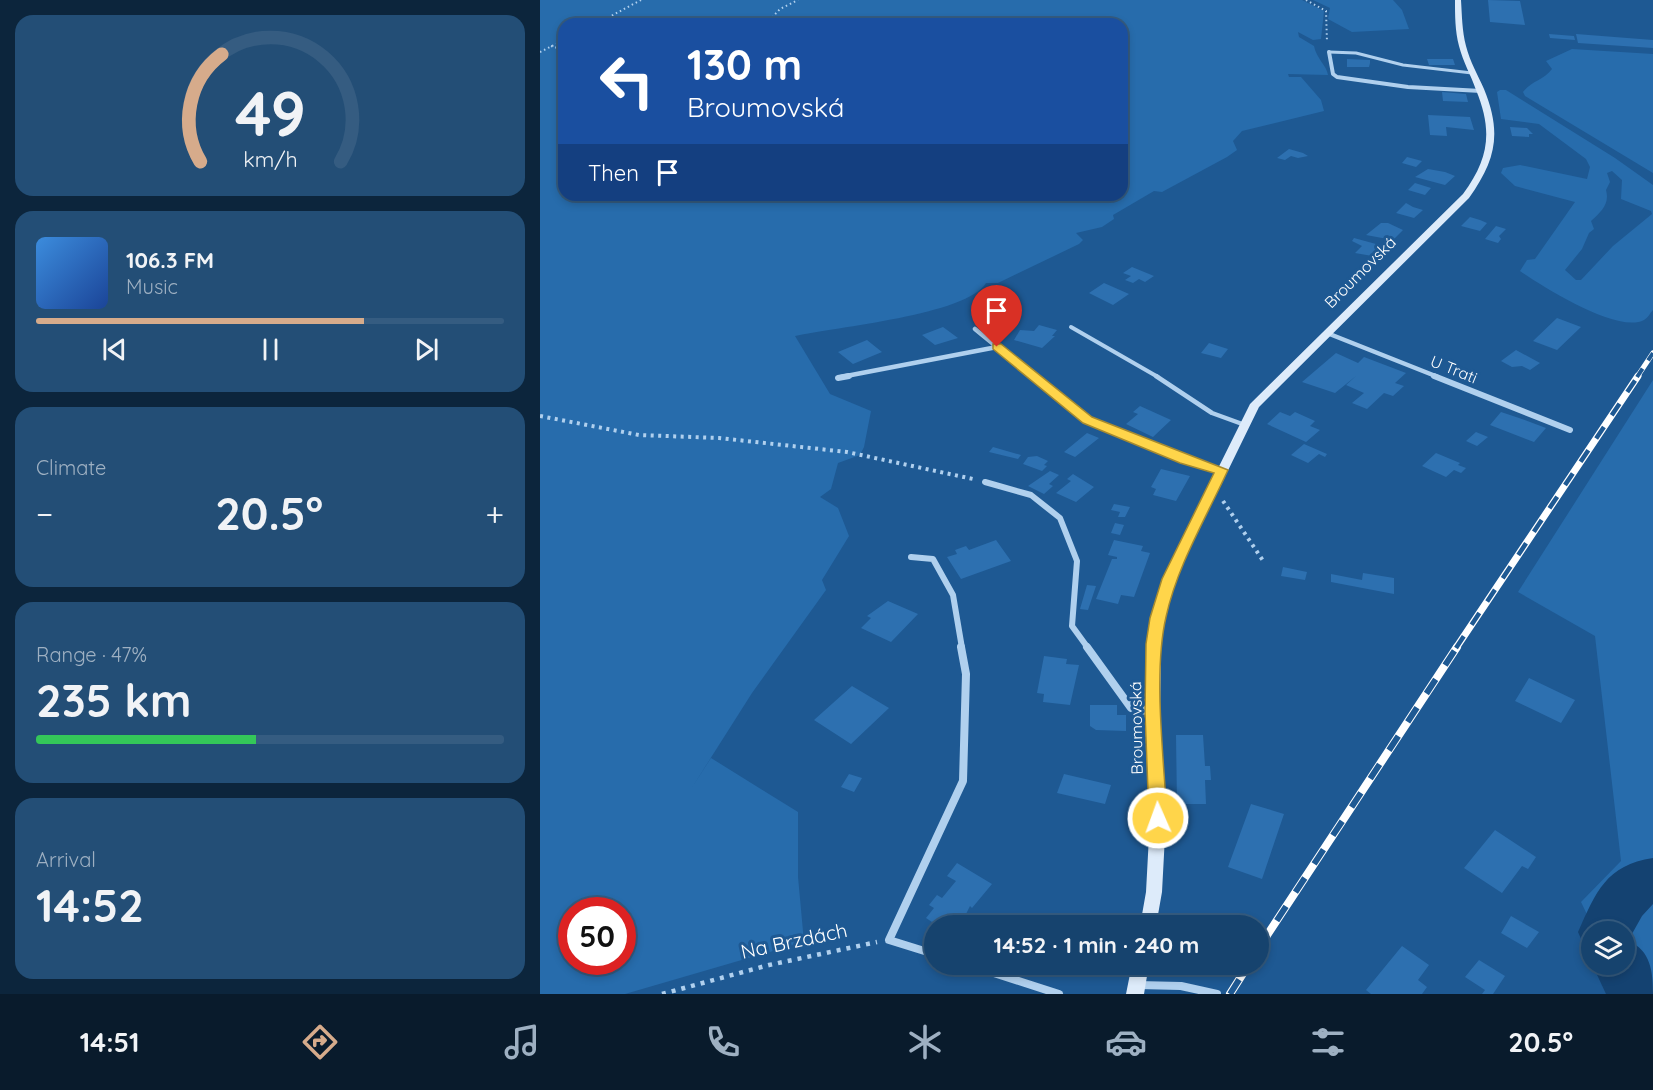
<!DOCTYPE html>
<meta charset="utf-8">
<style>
:root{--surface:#16436e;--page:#234e76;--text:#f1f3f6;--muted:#9eb0c2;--line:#355c81;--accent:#d6ab8b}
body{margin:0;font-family:Quicksand,sans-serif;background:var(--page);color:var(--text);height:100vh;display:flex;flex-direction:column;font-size:22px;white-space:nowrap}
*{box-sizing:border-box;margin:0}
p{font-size:20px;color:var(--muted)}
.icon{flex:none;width:33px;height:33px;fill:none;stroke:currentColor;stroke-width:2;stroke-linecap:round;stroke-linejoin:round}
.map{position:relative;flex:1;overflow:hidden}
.side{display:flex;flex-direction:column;gap:15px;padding:15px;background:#0c253c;width:540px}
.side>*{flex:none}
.guide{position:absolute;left:18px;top:18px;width:570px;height:183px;border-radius:18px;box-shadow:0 3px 9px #0003,0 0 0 2px var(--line);background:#1a4fa0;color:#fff;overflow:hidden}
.controls{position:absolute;left:1041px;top:921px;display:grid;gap:12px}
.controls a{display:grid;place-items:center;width:54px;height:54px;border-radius:50%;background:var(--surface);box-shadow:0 3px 9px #0003,0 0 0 2px var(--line);font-size:30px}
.speed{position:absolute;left:18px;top:897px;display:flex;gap:12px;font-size:30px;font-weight:700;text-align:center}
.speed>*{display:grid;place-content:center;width:78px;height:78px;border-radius:50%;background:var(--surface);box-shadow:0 3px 9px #0003,0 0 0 2px var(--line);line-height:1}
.speed .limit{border:9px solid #d22;background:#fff;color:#111}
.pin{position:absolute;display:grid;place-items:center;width:51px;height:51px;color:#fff;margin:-62px -26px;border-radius:50% 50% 50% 0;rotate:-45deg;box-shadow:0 0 6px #0007}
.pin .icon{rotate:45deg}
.me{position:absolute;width:66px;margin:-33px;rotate:358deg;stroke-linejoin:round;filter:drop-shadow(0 0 4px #0008)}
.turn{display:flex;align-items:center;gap:21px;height:126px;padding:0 30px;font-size:27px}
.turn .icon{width:78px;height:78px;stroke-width:2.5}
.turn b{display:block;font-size:42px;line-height:51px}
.then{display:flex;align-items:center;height:57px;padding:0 30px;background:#0003;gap:12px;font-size:22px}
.big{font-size:45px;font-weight:800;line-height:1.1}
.side .card{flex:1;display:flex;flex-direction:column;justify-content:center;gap:9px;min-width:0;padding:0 21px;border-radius:18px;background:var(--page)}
.side .dial{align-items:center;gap:0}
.dial svg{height:156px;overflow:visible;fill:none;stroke:var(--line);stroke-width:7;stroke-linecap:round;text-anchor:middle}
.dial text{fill:var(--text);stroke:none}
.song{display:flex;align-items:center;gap:18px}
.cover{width:72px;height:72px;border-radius:9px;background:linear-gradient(135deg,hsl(210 70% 55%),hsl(220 70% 35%))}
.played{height:6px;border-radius:3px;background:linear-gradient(90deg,var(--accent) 70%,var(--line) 70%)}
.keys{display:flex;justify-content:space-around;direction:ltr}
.heat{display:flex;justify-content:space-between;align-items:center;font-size:33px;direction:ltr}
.charge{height:9px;border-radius:4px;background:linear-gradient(90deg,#34c759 47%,var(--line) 0)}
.trip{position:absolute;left:384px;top:915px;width:345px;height:60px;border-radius:30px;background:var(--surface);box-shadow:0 3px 9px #0003,0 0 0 2px var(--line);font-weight:800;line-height:60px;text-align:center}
.dock{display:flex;height:96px;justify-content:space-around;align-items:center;background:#091b2c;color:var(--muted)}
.dock .icon{width:42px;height:42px}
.dock .current{color:var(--accent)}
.dock b{font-size:27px;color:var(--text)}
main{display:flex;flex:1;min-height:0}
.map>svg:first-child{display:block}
.green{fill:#276cac;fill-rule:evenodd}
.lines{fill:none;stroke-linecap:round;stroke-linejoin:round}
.river{fill:#144271;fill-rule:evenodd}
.building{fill:#2d70b0}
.path-far2{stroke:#b0d0ee;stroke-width:2;stroke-dasharray:1.5 3;stroke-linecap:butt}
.path-far1{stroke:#b0d0ee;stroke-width:4;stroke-dasharray:3 4.5;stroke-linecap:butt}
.path{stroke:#b0d0ee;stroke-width:4.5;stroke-dasharray:4 6;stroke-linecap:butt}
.lane-far2{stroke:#b0d0ee;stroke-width:3}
.lane-far1{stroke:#b0d0ee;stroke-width:4}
.lane{stroke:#b0d0ee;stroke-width:4.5}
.street-far3{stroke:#b0d0ee;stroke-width:4}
.street-far2{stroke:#b0d0ee;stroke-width:4.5}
.street-far1{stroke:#b0d0ee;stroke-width:6}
.street{stroke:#b0d0ee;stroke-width:8}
.secondary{fill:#ddebfa;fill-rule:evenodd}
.rail-far2-casing{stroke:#fff;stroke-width:5}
.rail-far1-casing{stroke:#fff;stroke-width:7}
.rail-casing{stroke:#fff;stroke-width:8}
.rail-far2{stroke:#1e5993;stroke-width:4;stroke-dasharray:10;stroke-linecap:butt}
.rail-far1{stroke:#1e5993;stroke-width:4.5;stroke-dasharray:14;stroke-linecap:butt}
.rail{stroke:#1e5993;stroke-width:6;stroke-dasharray:17;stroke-linecap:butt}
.route{fill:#ffd54a;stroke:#a68a30;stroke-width:1.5}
.labels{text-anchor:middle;stroke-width:6;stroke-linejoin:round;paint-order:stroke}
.street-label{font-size:16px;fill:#fff;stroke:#1e5993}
.near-street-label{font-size:20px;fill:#fff;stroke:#1e5993}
</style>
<main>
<section class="side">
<div class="card dial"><svg viewBox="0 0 100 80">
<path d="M14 69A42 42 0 1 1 86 69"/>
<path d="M14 69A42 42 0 0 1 25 14" stroke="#d6ab8b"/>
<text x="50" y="56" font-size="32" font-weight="700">49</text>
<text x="50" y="72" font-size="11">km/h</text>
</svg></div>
<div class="card">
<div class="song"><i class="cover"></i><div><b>106.3 FM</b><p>Music</p></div></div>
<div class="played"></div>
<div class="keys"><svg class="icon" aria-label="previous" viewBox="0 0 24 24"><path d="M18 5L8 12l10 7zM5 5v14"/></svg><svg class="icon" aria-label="pause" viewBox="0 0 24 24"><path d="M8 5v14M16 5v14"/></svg><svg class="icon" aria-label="next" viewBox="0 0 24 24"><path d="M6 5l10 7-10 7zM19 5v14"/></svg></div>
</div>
<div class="card"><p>Climate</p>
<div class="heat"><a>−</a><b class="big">20.5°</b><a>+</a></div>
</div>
<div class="card"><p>Range · 47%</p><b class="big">235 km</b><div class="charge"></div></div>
<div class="card"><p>Arrival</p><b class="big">14:52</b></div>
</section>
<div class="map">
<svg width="1113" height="994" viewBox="0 0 1113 994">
<rect width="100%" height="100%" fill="#1e5993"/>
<!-- green -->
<path class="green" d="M0,0h762l22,11 -3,28 -8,1 -15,-8 1,5 15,9c2,12 13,20 14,29l-40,-1 1,3h12l20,23 3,11 -82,20 -9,10 4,9 -10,7 -65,35 -8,-1 -41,24 1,4 -12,8 -26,6 7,7 -4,4 -81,39h-12c-19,32 -151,44 -191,53l35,58 41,17 -7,36 -4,8 -22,8 -7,26 -11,8 18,11 11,28 -27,44 4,10 -74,103 -61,96 20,-31 87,54v65l6,65 -179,52h-85zM24,24h558v171h-558v-141l-8,-1 8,-2zM32,910h50v52h-50z
M773,0h80l9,10 7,19 -57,3 -24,-13 2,-11z
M1032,49l81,5v119l-128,-77 -2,-4c8,-11 21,-12 29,-23l-6,-8z
M960,90h6l109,68 38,27v125c-3,3 -5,8 -9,10 -27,14 -102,-34 -124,-49l7,-11 8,-1 40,-57 -60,-16 -14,-13 2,-5 17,-3 67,14 3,-12 -4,-8 -47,-35 -38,-5 -4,-27zM1072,171l10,9 -1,19 30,12 1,3 -39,32 -32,34h-5l-11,-10 17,-21 7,-16 5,-4 -3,-8c10,-9 19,-17 15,-31l4,-8 -3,-9z
M1113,380v614h-28l-14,-29 13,-1v-32l-29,-1 -14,-29 40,-41 -26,-225 -77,-44z"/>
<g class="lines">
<!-- river -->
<path class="river" d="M1113,858v46l-11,12 -14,25c23,9 25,31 25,53h-47l-14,-30h32v-32h-32v20l-6,-2 -8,-18c18,-40 28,-67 75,-74z"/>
</g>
<!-- building -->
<path class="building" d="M948,0l32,1 5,24 -35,-3z
M1009,34l25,2 1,4 -25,-2z
M1036,34l77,6v8l-75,-5z
M807,59l23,1v3l-1,4h-22z
M887,59h26l2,6h-26z
M902,92l24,2 2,8 -25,-1z
M888,115l42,2 4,13 -28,-3 1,9 -17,-1z
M970,127l17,1 6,6h-4v3l-17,-1z
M749,149l14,4 5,3 -10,2 -7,-2 -6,4 -8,-2z
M867,157l15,4 -6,6 -14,-4z
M888,169l17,3 10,4 -10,9 -30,-8z
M875,183l16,5 -6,7 -17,-5z
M866,203l7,4 10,3 -9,8 -18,-5z
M930,217l10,3 7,3 -7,8 -19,-5z
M841,223h7l15,7 -10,10 -27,-5z
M956,226l10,3 -7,7 2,3 -3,4 -13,-4z
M814,238l33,9 -9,10 -23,-4 7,-7 -10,-5z
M592,267l22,9 -9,6 -6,-3 -6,4 -8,-3 6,-4 -8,-3z
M564,283l25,11 -16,11 -24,-12z
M1017,318l24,9 -24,23 -24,-9z
M499,325l18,5 -5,6h3l-13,12 -28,-8 6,-10 14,1z
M403,327l15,11 -23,7 -13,-10z
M327,340l15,12 -29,12 -15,-12z
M669,343l19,6 -7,9 -20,-5z
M976,350l24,13 -10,7 -8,-4 -10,1 -11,-6z
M796,353l22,10 6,-6 42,16 -11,10 9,3 -11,10 -9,-3 -17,16 -15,-6 12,-10 -18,-8 10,-9 -21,17 -33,-11z
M600,406l31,14 -18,17 -27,-13 12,-10 -5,-2z
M740,412l10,4 5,-4 20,9 -5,5 10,4 -14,12 -39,-18z
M961,412l18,6 27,10 -12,14 -44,-17z
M936,432l12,5 -11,9 -11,-5z
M547,433l12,5 -24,19 -11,-5z
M764,444l23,10 -2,3 -6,-3 -11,9 -17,-8z
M453,447l28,8 -3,4 -29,-7z
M896,453l24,10 -2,2 8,3 -5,5 -7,-3 -8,7 -24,-11z
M497,456l11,5 -4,4 3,1 -5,5 -19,-7 5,-7z
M621,469l29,7 -14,25 -23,-6 3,-6 -5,-2z
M510,471l9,4 -10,9 4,2 -9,8 -16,-8z
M533,474l21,13 -18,15 -20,-9 15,-12 -4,-2z
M574,504l16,3 -5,10h-7l2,-5 -9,-2z
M575,523l9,2 -4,10 -9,-2z
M456,540l15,21 -50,18 -14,-22 10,-3 -2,-4 11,-4 3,4z
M574,540l29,6 -2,5 9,2 -16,44 -13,-2 -3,9 -22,-5 16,-40h5v-2l-9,-2z
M743,567l24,5 -2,8 -24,-4z
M823,573l31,5v16l-63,-12v-8l31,6z
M547,585l9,1 -8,24 -8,-1z
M348,601l30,13 -27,28 -30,-14 10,-10 -4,-2z
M504,656l23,3 -1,5 13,1 -9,40 -27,-3 1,-8 -7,-1z
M989,678l46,22 -14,23 -46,-22z
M312,686l37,22 -38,36 -37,-24z
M550,705h27v10h9v16l-30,-1 -6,-4z
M636,735h27l2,31h5l1,14h-6l1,24h-29z
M309,774l13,4 -8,14 -13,-5z
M524,774l47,11 -6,19 -48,-11z
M711,804l33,10 -22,65 -34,-12z
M955,830l41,27 -8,12 -6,-3 -20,27 -38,-25z
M417,863l35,21 -20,24 -2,-2 -10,20h-22l-12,-8 8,-10 -5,-3 8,-10 5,3 14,-17 -9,-5z
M971,916l28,16 -12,16 -26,-15z
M862,946l27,19 -11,15 9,7 -5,7h-51l-5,-4z
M939,960l26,16 -12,18h-11l3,-4 -20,-13z"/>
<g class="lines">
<!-- path-far2 -->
<path class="path-far2" d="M766,0l20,11 1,31
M56,24l45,-24
M226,24l14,-15 18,-9
M11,46l13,4
M0,52l24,-12"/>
<!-- path-far1 -->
<path class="path-far1" d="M0,416l99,19 80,3 128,14 126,27
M683,501l41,61"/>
<!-- path -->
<path class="path" d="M122,994l107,-29 108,-23"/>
<!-- lane-far2 -->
<path class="lane-far2" d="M789,52l27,1 47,12 69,8"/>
<!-- lane-far1 -->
<path class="lane-far1" d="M531,327l87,50"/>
<!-- lane -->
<path class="lane" d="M616,376l56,37 33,12"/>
<!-- street-far3 -->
<path class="street-far3" d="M789,52l4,22 4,3 71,10 73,4"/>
<!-- street-far2 -->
<path class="street-far2" d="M435,329l22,18
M787,333l111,44
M301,377l156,-30 37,30"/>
<!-- street-far1 -->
<path class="street-far1" d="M493,376l54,44 98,40 36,10
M894,376l136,54
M298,378l11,-2
M445,482l46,13 29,23 17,43 -5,65 16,22
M371,557l22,2 20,36 9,53"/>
<!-- street -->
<path class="street" d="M547,647l44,61 22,4
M394,954l-45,-14 74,-159 3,-107 -5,-27
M426,964l93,30
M598,985l43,1 36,8"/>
<!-- secondary -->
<path class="secondary" d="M915,0h6c1,15 1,31 5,46 4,16 12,29 18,43 18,44 12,71 -15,109l-210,209 -84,172 -10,39 -4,26 -1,68 6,105 -4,75 -6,34h-16l6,-34 4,-75 -4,-105 1,-68 4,-26 12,-39 87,-175 213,-210c26,-35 30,-63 13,-104 -5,-15 -13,-28 -17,-44 -4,-15 -4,-31 -4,-46z
M592,964h17l-5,30h-18z"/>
<defs>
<path id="rail-far2" d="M1097,377l16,-24"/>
<path id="rail-far1" d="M916,648l182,-272"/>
<path id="rail" d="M718,949l199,-302
M690,994l19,-30"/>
</defs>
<!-- rail-far2 casing -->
<use href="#rail-far2" class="rail-far2-casing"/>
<!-- rail-far1 casing -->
<use href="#rail-far1" class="rail-far1-casing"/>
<!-- rail casing -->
<use href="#rail" class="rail-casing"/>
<!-- rail-far2 -->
<use href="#rail-far2" class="rail-far2"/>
<!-- rail-far1 -->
<use href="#rail-far1" class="rail-far1"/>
<!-- rail -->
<use href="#rail" class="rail"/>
</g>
<!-- route -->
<path class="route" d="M453,344h8l91,73 136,53c-22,48 -51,96 -62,147 -13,56 -2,142 1,201l-3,5 -6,2 -7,-2 -2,-5 -4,-106 1,-68 4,-26 12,-39 52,-106 -34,-10 -97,-40 -90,-74z"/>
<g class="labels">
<!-- street labels -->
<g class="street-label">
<text transform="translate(820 272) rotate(-45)" y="6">Broumovská</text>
<text transform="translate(914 369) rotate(22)" y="6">U Trati</text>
<text transform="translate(596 728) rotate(-91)" y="6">Broumovská</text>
</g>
<!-- near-street labels -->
<g class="near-street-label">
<text transform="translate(254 941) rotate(-12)" y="7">Na Brzdách</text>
</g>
</g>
</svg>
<div class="controls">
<a><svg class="icon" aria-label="layers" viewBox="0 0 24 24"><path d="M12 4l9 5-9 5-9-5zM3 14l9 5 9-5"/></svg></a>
</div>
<div class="speed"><div class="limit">50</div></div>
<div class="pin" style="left:457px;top:347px;background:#d93025"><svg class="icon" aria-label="arrive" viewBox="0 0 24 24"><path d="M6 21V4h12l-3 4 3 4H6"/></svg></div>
<svg class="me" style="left:618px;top:818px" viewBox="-20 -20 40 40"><circle r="17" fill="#ffd54a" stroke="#fff" stroke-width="3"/><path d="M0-11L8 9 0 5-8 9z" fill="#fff"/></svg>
<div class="trip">14:52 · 1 min · 240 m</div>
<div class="guide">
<div class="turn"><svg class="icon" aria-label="left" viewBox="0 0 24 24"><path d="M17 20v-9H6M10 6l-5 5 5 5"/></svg><div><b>130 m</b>Broumovská</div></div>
<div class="then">Then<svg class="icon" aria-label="arrive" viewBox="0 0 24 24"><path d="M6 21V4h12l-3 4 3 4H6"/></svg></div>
</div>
</div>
</main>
<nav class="dock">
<b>14:51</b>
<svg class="icon current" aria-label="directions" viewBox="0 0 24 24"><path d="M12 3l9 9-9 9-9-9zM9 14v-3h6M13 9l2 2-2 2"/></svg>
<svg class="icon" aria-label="music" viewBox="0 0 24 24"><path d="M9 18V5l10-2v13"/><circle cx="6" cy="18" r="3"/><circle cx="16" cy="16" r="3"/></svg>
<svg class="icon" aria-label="phone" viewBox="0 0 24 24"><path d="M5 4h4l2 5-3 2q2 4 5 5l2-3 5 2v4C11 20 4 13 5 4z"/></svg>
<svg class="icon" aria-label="climate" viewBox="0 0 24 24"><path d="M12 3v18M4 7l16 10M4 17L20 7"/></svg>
<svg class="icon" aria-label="car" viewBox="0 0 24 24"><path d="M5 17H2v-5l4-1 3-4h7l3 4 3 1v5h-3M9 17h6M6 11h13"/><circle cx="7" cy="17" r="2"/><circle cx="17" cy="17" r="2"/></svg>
<svg class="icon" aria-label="filters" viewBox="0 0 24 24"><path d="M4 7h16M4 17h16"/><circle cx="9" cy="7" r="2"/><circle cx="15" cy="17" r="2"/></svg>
<b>20.5°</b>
</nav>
